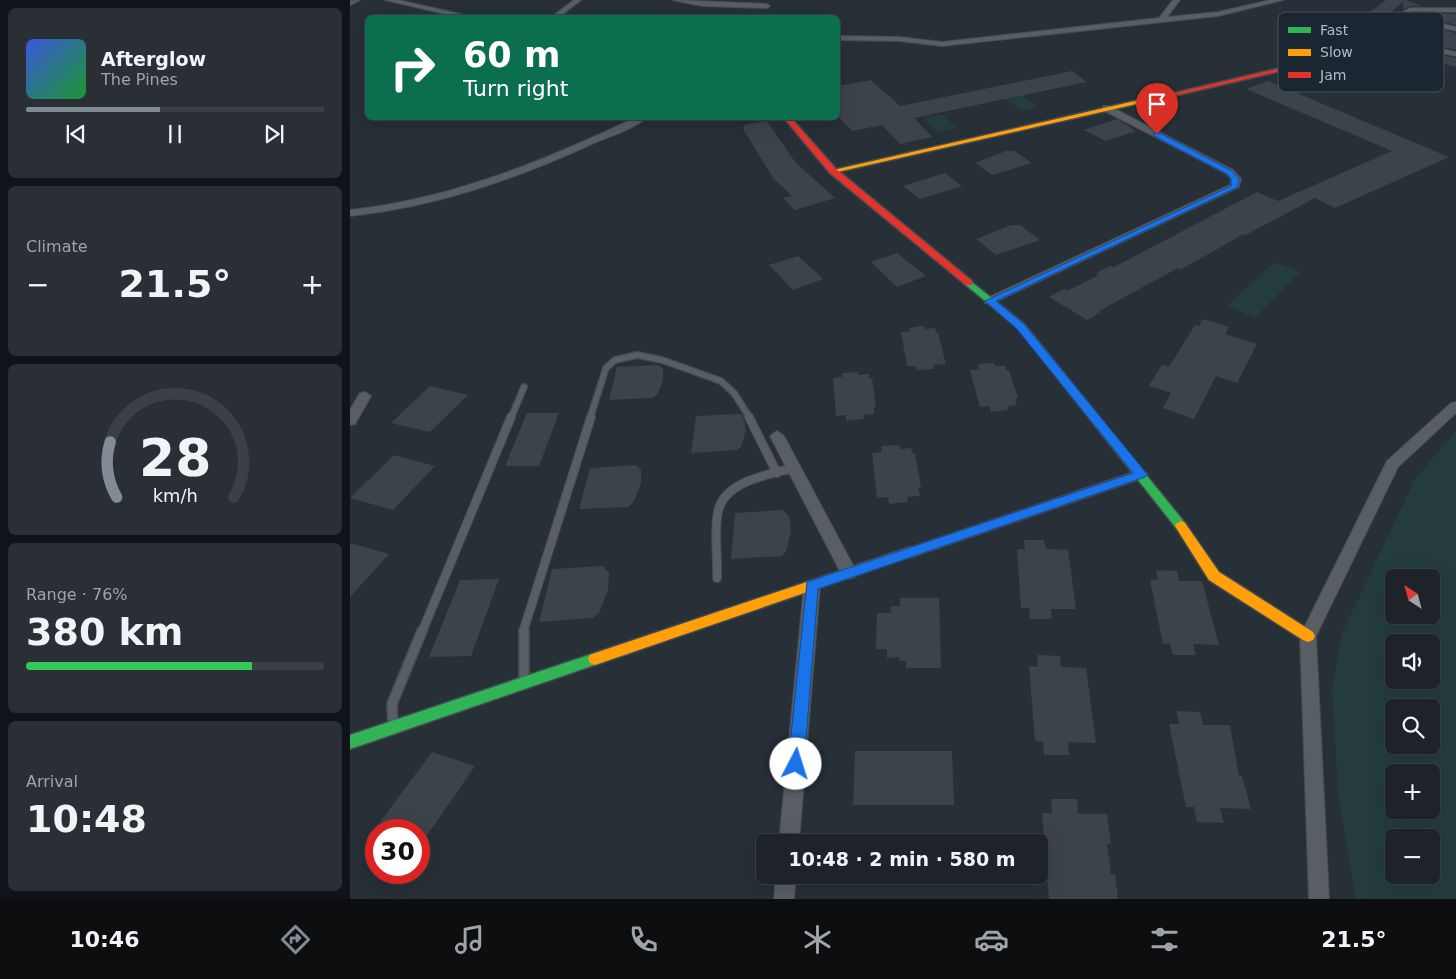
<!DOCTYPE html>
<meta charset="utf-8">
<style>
:root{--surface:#1d2329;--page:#2a2f35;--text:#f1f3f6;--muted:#a0a4a8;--line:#3b4046;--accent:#808b96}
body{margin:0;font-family:"DejaVu Sans",sans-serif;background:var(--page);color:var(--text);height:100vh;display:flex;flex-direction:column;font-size:19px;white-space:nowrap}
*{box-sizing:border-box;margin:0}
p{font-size:16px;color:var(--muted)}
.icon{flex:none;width:28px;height:28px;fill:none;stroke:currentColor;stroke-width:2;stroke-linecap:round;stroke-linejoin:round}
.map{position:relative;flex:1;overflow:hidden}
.sheet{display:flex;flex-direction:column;gap:8px;padding:8px;background:#101317;width:350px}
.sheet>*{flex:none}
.hud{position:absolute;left:15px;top:15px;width:475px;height:105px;border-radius:8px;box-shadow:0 5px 20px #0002,0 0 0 1px var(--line);background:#0b6e4f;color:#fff;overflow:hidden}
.needle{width:32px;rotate:324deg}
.controls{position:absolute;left:1035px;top:569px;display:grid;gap:10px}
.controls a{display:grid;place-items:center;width:55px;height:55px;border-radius:8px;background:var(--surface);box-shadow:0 5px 20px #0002,0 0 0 1px var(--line);font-size:25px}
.speed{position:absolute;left:15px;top:819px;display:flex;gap:10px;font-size:25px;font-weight:700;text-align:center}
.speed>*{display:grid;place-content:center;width:65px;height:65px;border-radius:50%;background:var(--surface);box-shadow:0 5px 20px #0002,0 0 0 1px var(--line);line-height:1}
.speed .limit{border:8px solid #d22;background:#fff;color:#111}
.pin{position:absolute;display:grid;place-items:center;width:42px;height:42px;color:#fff;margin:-51px -21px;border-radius:50% 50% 50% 0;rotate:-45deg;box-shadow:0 0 5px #0007}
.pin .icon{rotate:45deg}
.me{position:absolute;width:55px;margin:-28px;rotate:5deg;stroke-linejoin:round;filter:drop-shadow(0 0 4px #0008)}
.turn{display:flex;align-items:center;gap:18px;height:105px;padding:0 15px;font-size:22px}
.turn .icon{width:65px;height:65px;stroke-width:2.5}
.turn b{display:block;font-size:35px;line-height:42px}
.big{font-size:38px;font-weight:600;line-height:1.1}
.sheet .card{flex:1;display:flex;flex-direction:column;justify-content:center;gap:8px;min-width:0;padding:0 18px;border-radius:8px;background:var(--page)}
.sheet .dial{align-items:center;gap:0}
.dial svg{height:130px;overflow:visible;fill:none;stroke:var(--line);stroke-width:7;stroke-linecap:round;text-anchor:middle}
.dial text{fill:var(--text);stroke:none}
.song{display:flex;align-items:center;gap:15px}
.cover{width:60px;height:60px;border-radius:8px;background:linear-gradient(135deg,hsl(230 70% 55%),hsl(130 70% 35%))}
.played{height:5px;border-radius:2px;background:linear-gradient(90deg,var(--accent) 45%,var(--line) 45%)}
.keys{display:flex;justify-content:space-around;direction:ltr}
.heat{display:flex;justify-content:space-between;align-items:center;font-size:28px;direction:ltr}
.charge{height:8px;border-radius:4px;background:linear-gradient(90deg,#34c759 76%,var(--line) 0)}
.trip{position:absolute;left:406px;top:834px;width:292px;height:50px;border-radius:8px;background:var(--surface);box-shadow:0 5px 20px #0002,0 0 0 1px var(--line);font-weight:600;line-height:50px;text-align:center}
.tabs{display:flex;height:80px;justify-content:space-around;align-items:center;background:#0c0e10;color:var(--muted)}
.tabs .icon{width:35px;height:35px}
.tabs .selected{color:var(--accent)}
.tabs b{font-size:22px;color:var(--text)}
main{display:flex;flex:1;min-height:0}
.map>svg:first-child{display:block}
.green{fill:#243c3d;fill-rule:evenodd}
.building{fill:#3c434b}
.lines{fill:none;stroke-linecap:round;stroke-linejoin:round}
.lane-far2-casing{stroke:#444c53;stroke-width:8}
.lane-far1-casing{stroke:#444c53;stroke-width:10}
.lane-casing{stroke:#444c53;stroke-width:12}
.street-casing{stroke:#444c53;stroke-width:2}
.fast-casing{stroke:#444c53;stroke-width:3}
.slow-casing{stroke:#444c53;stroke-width:3}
.jam-casing{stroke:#444c53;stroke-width:3}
.lane-far2{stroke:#585e64;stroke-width:5.5}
.lane-far1{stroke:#585e64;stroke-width:8}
.lane{stroke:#585e64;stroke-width:9}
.street{fill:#585e64;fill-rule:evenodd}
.fast{fill:#30b455;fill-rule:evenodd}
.slow{fill:#ff9f0a;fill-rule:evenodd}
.jam{fill:#e5322d;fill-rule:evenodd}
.route{fill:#1a73e8;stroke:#114b97}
.key{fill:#1a2632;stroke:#47535f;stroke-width:1}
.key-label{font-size:14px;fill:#b0bcc9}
</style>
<main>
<section class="sheet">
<div class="card">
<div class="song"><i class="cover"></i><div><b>Afterglow</b><p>The Pines</p></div></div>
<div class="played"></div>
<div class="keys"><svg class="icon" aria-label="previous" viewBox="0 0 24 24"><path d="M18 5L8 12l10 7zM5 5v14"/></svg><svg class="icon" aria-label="pause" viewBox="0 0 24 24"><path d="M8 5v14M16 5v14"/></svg><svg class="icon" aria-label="next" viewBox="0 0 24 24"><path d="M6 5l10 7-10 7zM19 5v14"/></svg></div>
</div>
<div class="card"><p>Climate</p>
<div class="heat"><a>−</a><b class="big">21.5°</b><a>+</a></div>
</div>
<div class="card dial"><svg viewBox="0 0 100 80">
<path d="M14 69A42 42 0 1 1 86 69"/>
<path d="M14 69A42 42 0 0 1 10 35" stroke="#808b96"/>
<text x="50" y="56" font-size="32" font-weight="700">28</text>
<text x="50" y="72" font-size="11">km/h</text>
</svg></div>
<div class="card"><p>Range · 76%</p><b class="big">380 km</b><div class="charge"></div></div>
<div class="card"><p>Arrival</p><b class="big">10:48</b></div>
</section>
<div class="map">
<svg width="1106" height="899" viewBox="0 0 1106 899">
<rect width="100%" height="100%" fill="#272f37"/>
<!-- green -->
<path class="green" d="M671,94l18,13 -18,4 -17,-13z
M591,114l17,14 -19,4 -16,-14z
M924,262l26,10 -45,46 -28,-12z
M1106,431v468h-100l-18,-105 -6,-104 10,-57 73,-154zM1044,578h37v37h-37zM1081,642v38h-37v-38zM1044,708h37v37h-37zM1081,772v38h-37v-38zM1044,838h37v37h-37z"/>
<!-- building -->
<path class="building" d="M1036,0h19l18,6h-13l-7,4v-8l-17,14 -16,-4z
M1064,13l42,1v11l-44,-11z
M1054,21l52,12v17l-29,-6 5,-4 -27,-3z
M1069,51l37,7v9l-43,-11z
M722,71l15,11 -173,36 18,19 -32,7 -18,-19 -30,6 -14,-15v-30l33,-6 29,26z
M918,81l181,76 -114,51 -20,-10 -69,37 -2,-1 -64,36 -2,-2 -79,43 2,1 -14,8 -38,-23 15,-8 3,2 32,-16 -3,-2 14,-7 4,1 143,-75 21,9 114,-50 -146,-62z
M767,119l19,12 -30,10 -22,-11z
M417,121l28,41 40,36 -40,12 -12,-12 9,-2 -19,-18 -31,-51h3l-1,-2z
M656,151h8l18,12 -39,12 -18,-12z
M595,173l17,13 -42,13 -17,-13z
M661,225h9l20,15 -44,15 -20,-16z
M547,253l29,23 -29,11 -26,-25z
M448,256l18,16 7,7 -30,11 -24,-25z
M853,319l26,8 -4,7 32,10 -20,39 -21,-7 -22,43 -31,-11 8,-15 -22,-7 13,-22 7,3 26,-42 4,1z
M574,326l1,3 10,-1 1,5h2l8,31 -13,1 1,4 -17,1 -1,-4h-9l-6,-34h9l-1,-4z
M644,363l1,3h10l1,4h3l9,28 -3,1 2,6 -10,1 1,4 -17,2 -2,-6 -9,1 -10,-37 9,-1 -1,-5z
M308,365l5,4v12l-6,14 -5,3 -43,2 8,-33z
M508,372v3l11,-1v5l3,-1 4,29 -2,1v6l-11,1 1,4 -18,2v-6l-10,1 -3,-38 9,-1v-4z
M80,386l38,9 -38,37 -39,-9z
M177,413h32l-20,53h-34z
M390,414l3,2 3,15 -5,16 -4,3 -46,3 5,-37z
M549,445l1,4 11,-1 1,5h3l6,35h-3l2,8 -13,1 1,5 -19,2 -1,-7 -11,1 -5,-45 10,-1 -1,-6z
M44,455l41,11 -42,44 -43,-12z
M286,465l5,5v14l-8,19 -5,4 -49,2 11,-41z
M433,510l6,6 2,15 -5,21 -5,4 -50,3 4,-46z
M674,540h20l2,9 22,1 8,59h-25l1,10h-22l-1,-11h-8l-4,-59h8z
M0,543l39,11 -39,43z
M253,566l6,7 -1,17 -9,23 -6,5 -54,4 13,-53z
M806,570l21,1 2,10h23l17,64 -26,-1 3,11h-23l-3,-12 -7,1 -13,-64h8z
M149,579l-28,77 -42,1 31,-77z
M550,598h39l2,70h-35v-7h-7v-4l-12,1v-9h-11l1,-36h14v-7h9z
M687,655l23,1 1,11 25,1 10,75 -28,-1 1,13h-25l-1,-13 -8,-1 -6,-75 9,1z
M826,711l24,1 3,13h27l9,51h3l9,33 -31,-1 4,15 -27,-1 -3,-15h-8l-17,-83h10z
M505,751h97l2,54h-101z
M82,752l43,14 -56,81v-17h-16l-23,-8z
M701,799h26l1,15h29l4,30h-4l4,30h4l3,25h-69l-7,-86h10z"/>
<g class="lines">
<defs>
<path id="lane-far2" d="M161,418l13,-31
M240,418l16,-50 9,-8 22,-5 25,5 59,21 13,12 16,25"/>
<path id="lane-far1" d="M399,417l28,56
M367,578c1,-19 -4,-56 3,-73 11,-25 51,-31 74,-37
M72,632l89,-215
M173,632l68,-215"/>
<path id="lane" d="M174,631v49
M43,724l-1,-20 30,-73"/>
<path id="street" d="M10,0l-10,5v-4z
M35,0h13l80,18h-16z
M224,0h7l-23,18h-8z
M322,0l95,4 3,2 -3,2 -65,-2z
M823,0h7l-13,17 51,-5 53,-12h12l-65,16 -276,30 -43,-5 -61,-1v-4l61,1 43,5 217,-24z
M1060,8h46v4l-43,-1 -6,4 49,12v4l-54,-12 -20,12 -1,6 75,15v4l-82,-16 2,-12z
M753,106h6l124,64 8,9 -2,8 -246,116h-8v-4l245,-114 1,-6 -4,-5 -124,-64z
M285,118h10c-12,12 -35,18 -51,25 -78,36 -158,64 -244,73v-6c102,-11 193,-49 285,-92z
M15,392l6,4 -16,28 -5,1v-15l10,-17z
M1106,402v11l-58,54 -82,169 13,263h-20l-9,-263 87,-175 64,-58z
M427,431l7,5 71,133 2,4 -2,4 -6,2 -6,-2 -73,-141z
M462,580l6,2 2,4 -21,256h-20l25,-256 2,-4z
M426,875h20l-2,24h-20z"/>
<path id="fast" d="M619,280l55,44 161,199 2,3 -2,3h-8l-159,-201 -52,-43 -2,-2z
M245,653l5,2 2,4 -2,4 -250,86v-14z"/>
<path id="slow" d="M802,97l3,2 -1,1 -321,73 -4,-2z
M831,521l4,2 34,49 94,60 2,4 -2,4 -5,2 -5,-2 -94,-60 -34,-54 2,-3z
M561,547l4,2 2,3 -2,3 -320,110 -5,-2 -2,-4 2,-4 5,-2z"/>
<path id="jam" d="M1025,37l5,1 -78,28 -150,35 -3,-2 149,-35z
M434,118h7l45,51 136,112v4h-6l-136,-112z
M791,470l6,4 -2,3 -234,80 -4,-2 -2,-3 2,-3z"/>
</defs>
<!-- lane-far2 casing -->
<use href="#lane-far2" class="lane-far2-casing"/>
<!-- lane-far1 casing -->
<use href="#lane-far1" class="lane-far1-casing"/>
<!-- lane casing -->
<use href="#lane" class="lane-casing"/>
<!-- street casing -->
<use href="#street" class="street-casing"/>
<!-- fast casing -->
<use href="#fast" class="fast-casing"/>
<!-- slow casing -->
<use href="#slow" class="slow-casing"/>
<!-- jam casing -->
<use href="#jam" class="jam-casing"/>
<!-- lane-far2 -->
<use href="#lane-far2" class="lane-far2"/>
<!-- lane-far1 -->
<use href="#lane-far1" class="lane-far1"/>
<!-- lane -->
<use href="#lane" class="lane"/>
<!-- street -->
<use href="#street" class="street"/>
<!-- fast -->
<use href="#fast" class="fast"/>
<!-- slow -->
<use href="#slow" class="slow"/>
<!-- jam -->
<use href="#jam" class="jam"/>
</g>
<!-- route -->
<path class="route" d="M804,133h6l72,38 7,8 -1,8 -242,114 28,23 123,150 -2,3 -327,112 -14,175 -2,5 -6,2 -5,-2 -3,-5 19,-182 326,-109 -116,-144 -32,-28 246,-115v-7l-4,-5 -73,-38z"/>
<!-- legend -->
<rect x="928" y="12" width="166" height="80" rx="8" class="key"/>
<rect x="938" y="27" width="23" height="6" fill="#30b455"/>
<rect x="938" y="49" width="23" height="7" fill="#ff9f0a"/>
<rect x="938" y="72" width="23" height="6" fill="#e5322d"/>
<g class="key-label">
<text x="970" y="35">Fast</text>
<text x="970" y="57">Slow</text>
<text x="970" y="80">Jam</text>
</g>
</svg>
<div class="controls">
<a><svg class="needle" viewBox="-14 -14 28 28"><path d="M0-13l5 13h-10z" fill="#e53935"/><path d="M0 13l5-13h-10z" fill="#a0a4a8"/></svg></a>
<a><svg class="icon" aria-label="sound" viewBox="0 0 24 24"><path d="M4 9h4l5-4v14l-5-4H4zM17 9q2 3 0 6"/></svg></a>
<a><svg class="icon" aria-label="search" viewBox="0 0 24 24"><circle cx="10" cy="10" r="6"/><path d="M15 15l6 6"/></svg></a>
<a>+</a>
<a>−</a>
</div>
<div class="speed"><div class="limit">30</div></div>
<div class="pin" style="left:807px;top:134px;background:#d93025"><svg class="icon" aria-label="arrive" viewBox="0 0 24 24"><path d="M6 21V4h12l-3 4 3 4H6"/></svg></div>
<svg class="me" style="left:446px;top:764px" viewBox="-20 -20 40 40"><circle r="19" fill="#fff"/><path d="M0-13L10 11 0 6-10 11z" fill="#1a73e8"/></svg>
<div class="trip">10:48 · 2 min · 580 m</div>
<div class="hud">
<div class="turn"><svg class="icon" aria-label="right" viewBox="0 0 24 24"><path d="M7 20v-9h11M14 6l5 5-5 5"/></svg><div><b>60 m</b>Turn right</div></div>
</div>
</div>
</main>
<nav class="tabs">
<b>10:46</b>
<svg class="icon selected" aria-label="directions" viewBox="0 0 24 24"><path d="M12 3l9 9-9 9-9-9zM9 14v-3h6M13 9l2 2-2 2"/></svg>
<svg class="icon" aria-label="music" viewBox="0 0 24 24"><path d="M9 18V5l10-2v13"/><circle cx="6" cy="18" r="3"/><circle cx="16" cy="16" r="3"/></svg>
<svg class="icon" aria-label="phone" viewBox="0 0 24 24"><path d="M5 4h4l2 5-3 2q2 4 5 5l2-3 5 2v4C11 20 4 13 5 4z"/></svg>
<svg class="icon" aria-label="climate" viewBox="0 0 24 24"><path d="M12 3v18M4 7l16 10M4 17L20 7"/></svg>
<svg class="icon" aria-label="car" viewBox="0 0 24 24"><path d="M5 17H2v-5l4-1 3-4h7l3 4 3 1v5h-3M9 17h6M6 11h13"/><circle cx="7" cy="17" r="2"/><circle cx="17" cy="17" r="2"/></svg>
<svg class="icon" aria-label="filters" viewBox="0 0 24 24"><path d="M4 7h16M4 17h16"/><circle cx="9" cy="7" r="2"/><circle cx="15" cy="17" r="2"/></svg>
<b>21.5°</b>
</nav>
